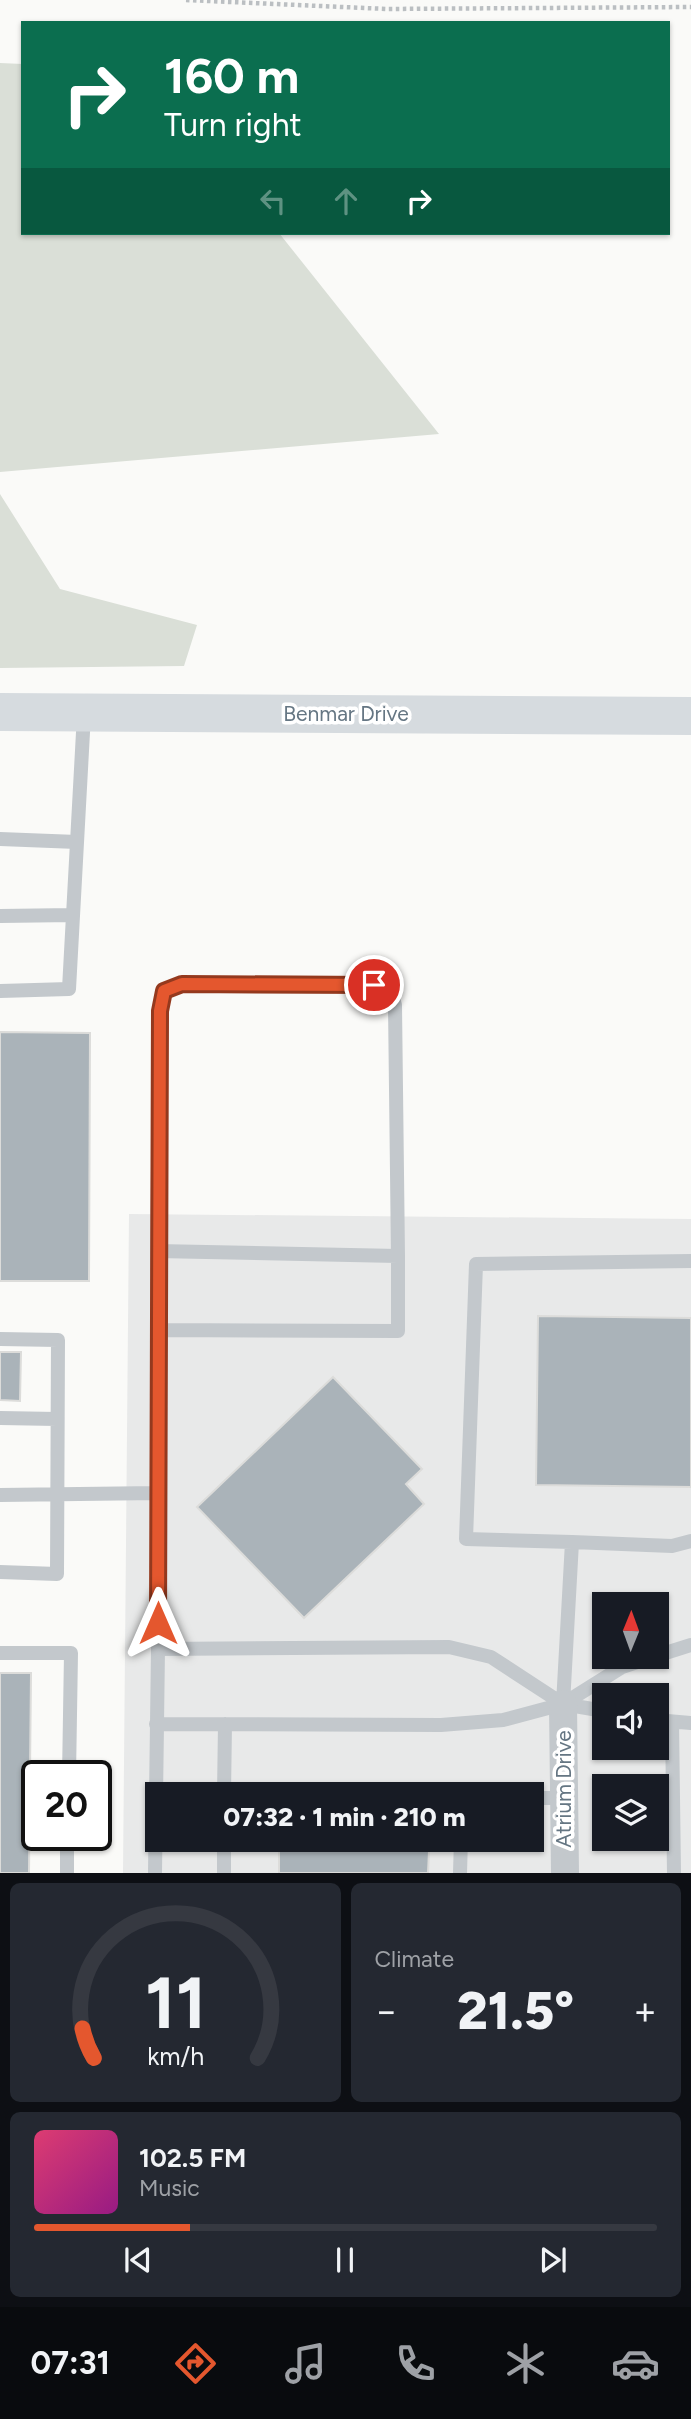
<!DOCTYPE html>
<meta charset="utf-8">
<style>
:root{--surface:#171b24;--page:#242831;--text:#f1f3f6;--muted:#9ea1a6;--line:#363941;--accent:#e4572e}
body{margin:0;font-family:Figtree,sans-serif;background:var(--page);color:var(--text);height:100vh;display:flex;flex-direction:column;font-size:26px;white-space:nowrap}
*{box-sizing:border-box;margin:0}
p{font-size:23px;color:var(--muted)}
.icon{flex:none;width:38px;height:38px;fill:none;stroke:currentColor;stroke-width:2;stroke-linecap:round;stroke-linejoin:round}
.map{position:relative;height:1873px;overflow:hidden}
.sheet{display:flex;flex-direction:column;gap:10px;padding:10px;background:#0d0f14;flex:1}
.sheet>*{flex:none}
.guide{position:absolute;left:21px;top:21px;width:649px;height:214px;border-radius:0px;box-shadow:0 2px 5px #0004;background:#0b6e4f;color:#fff;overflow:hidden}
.needle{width:46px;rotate:1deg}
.buttons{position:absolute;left:592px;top:1592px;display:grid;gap:14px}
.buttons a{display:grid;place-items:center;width:77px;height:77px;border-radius:0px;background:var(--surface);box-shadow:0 2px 5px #0004;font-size:35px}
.speed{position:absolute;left:21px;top:1760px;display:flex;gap:14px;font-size:35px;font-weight:700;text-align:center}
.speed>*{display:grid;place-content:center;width:91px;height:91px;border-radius:50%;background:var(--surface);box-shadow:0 2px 5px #0004;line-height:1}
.speed .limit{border:4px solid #111;border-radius:10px;background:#fff;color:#111}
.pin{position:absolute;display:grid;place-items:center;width:60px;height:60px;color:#fff;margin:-30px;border:4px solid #fff;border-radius:50%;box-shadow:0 2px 7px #0007}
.me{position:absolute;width:77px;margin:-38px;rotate:0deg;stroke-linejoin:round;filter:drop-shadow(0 0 5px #0008)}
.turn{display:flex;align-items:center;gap:24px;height:147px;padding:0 28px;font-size:32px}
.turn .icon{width:91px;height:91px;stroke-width:2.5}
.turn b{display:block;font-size:49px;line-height:60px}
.lanes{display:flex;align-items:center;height:66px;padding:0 28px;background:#0003;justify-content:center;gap:35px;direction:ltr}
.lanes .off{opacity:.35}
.big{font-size:52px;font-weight:800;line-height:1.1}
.sheet .widget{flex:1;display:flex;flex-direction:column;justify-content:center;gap:10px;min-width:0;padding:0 24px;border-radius:10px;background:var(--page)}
.sheet .dial{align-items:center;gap:0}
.dial svg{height:182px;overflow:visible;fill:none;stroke:var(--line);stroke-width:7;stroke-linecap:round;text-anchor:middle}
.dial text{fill:var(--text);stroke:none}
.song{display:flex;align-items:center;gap:21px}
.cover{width:84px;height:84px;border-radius:10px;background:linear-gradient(135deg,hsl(340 70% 55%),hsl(310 70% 35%))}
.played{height:7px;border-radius:4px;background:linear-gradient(90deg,var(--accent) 25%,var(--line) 25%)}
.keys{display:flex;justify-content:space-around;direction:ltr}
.heat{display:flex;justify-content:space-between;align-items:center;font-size:38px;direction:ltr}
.sheet .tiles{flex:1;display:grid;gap:10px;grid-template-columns:1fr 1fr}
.widget:last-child{grid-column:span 2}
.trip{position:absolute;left:145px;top:1782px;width:399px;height:70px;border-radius:0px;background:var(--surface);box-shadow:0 2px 5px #0004;font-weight:800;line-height:70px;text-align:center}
.dock{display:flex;height:112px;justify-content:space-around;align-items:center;background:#090b0e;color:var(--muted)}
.dock .icon{width:49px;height:49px}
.dock .current{color:var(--accent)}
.dock b{font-size:32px;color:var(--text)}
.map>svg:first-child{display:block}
.built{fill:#e8e9e9;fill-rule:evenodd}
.green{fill:#dadfd7}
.building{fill:#aab3b9;stroke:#dcdcda;stroke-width:2}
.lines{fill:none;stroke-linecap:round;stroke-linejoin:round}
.path{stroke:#bbbfc2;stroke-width:4.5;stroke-dasharray:3.5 3.5;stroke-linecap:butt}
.lane{stroke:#c3c8cc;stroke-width:14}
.street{stroke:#c3c8cc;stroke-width:28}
.secondary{stroke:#d6dbdf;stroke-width:38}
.route-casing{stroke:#94391e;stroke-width:18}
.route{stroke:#e4572e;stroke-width:12}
.labels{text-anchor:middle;stroke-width:7;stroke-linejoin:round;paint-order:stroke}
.street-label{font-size:21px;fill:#657683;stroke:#fff}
</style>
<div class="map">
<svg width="691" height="1873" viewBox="0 0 691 1873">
<rect width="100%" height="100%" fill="#fafaf8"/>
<!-- built -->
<path class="built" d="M129,1214l562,5v654h-568zM604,1605h52v52h-52zM604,1696h52v52h-52zM604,1787h52v52h-52zM158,1794h374v45h-374z"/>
<!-- green -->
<path class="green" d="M0,63l23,1v169h256l160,201 -439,38z
M0,494l60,95 137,36 -13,41 -184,2z"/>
<!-- building -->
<path class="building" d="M0,1032l90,1 -1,248h-89z
M538,1316l153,2v169l-155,-2z
M0,1352h21l-1,49 -20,-1z
M333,1377l89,92 -16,15 18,20 -120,114 -107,-111z
M0,1673h31l-2,200h-29z
M279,1849l150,2 -1,22h-149z"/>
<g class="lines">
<!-- path -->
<path class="path" d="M186,0l201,9 304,-2"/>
<!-- lane -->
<path class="lane" d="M0,839l77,3
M0,916l73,-1
M0,991l69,-2 15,-275
M157,1251l3,-240 4,-20 18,-7 193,1 15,4 5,16 3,251
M158,1330l240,1v-75l-241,-5 1,398 291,-2 42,10 72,47 41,7
M0,1339l58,1 -1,234 -57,-2
M0,1418l57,1
M0,1495l158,-2
M572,1542l-106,-3 10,-275 215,-3
M0,1653h71l-2,123
M656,1656l35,-11
M563,1704l9,-162 100,4 19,-5
M656,1720l35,3
M672,1722l2,151
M156,1724l285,1 62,-5 60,-16 59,-37 30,-10
M224,1794l1,-70
M532,1798h32
M67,1873v-37
M155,1873l3,-224
M224,1873v-34
M460,1873l1,-34"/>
<!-- street -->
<path class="street" d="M563,1704l2,169"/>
<!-- secondary -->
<path class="secondary" d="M0,712l691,4"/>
</g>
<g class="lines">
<defs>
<path id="route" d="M158,1623l2,-612 4,-20 18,-7 192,1"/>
</defs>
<!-- route casing -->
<use href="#route" class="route-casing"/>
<!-- route -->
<use href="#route" class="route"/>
</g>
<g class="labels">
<!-- street labels -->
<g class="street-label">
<text x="346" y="721">Benmar Drive</text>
<text transform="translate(564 1789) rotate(-90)" y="7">Atrium Drive</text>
</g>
</g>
</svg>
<div class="buttons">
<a><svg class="needle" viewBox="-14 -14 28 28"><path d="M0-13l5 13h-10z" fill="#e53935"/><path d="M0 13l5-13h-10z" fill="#9ea1a6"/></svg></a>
<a><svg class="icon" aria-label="sound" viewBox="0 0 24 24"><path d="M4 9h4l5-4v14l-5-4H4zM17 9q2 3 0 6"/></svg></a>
<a><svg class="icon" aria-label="layers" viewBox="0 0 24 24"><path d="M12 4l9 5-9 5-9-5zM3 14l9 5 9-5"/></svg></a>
</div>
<div class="speed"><div class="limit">20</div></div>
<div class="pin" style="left:374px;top:985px;background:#d93025"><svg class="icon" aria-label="arrive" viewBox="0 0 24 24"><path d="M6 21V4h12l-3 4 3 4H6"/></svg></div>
<svg class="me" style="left:158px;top:1623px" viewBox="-20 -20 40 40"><path d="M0-17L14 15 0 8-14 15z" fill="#e4572e" stroke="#fff" stroke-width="4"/></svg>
<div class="trip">07:32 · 1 min · 210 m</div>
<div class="guide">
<div class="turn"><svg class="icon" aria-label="right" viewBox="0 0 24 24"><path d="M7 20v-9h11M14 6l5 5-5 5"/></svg><div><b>160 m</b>Turn right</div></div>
<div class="lanes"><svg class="icon off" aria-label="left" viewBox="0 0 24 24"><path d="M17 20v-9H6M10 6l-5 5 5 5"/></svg><svg class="icon off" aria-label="ahead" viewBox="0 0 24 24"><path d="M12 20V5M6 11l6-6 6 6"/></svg><svg class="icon" aria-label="right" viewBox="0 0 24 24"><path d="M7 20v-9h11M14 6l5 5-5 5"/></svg></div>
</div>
</div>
<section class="sheet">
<div class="tiles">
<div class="widget dial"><svg viewBox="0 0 100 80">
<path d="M14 69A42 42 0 1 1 86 69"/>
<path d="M14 69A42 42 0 0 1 9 56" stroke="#e4572e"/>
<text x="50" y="56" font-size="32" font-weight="700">11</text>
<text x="50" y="72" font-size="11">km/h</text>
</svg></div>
<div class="widget"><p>Climate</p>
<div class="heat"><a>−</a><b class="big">21.5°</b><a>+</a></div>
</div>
<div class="widget">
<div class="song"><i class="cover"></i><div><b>102.5 FM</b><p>Music</p></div></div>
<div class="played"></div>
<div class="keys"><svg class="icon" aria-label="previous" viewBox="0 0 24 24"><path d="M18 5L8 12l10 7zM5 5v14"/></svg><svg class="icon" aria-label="pause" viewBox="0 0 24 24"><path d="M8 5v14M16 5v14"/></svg><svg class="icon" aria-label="next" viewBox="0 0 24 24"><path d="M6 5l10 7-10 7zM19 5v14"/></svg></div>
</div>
</div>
</section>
<nav class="dock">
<b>07:31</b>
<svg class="icon current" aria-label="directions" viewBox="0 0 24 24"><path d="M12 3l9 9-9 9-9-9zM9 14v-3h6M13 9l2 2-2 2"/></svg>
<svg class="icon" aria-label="music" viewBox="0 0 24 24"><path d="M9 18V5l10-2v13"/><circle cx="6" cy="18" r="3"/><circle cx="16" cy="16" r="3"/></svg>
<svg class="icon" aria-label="phone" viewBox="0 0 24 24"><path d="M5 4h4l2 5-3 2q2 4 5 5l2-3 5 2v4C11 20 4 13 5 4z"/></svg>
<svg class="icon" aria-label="climate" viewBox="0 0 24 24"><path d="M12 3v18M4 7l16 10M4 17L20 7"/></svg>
<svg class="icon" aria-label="car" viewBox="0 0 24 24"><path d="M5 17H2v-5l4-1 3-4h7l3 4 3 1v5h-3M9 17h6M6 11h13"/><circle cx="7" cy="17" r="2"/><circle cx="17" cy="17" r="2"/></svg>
</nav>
